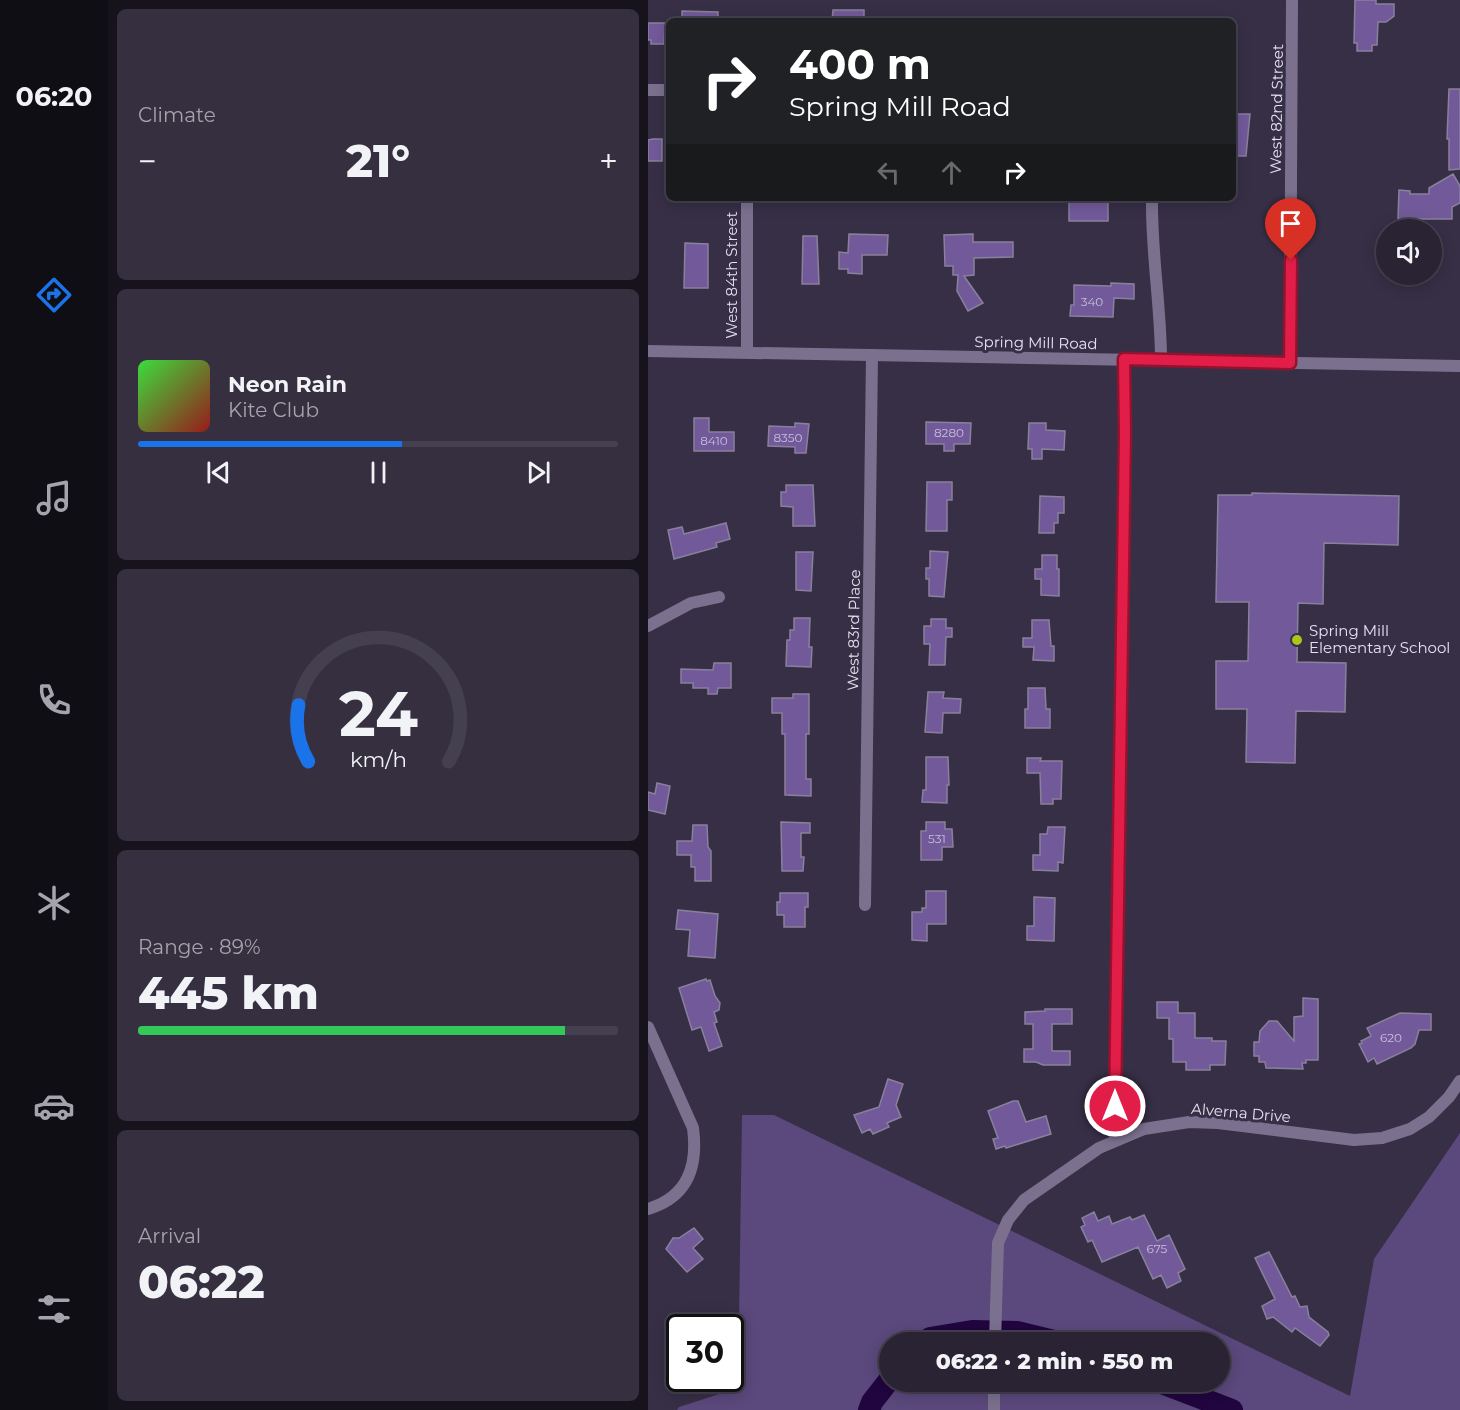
<!DOCTYPE html>
<meta charset="utf-8">
<style>
:root{--surface:#292334;--page:#352f40;--text:#f1f3f6;--muted:#a5a4ac;--line:#45404f;--accent:#1a73e8}
body{margin:0;font-family:Montserrat,sans-serif;background:var(--page);color:var(--text);height:100vh;display:flex;flex-direction:column;font-size:22px;white-space:nowrap}
*{box-sizing:border-box;margin:0}
p{font-size:20px;color:var(--muted)}
.icon{flex:none;width:33px;height:33px;fill:none;stroke:currentColor;stroke-width:2;stroke-linecap:round;stroke-linejoin:round}
.map{position:relative;flex:1;overflow:hidden}
.drawer{display:flex;flex-direction:column;gap:9px;padding:9px;background:#17131d;width:540px}
.drawer>*{flex:none}
.top-card{position:absolute;left:18px;top:18px;width:570px;height:183px;border-radius:9px;box-shadow:0 3px 15px #0003,0 0 0 2px var(--line);background:#202124;color:#fff;overflow:hidden}
.buttons{position:absolute;left:728px;top:219px;display:grid;gap:12px}
.buttons a{display:grid;place-items:center;width:66px;height:66px;border-radius:50%;background:var(--surface);box-shadow:0 3px 15px #0003,0 0 0 2px var(--line);font-size:30px}
.speed{position:absolute;left:18px;top:1314px;display:flex;gap:12px;font-size:30px;font-weight:700;text-align:center}
.speed>*{display:grid;place-content:center;width:78px;height:78px;border-radius:50%;background:var(--surface);box-shadow:0 3px 15px #0003,0 0 0 2px var(--line);line-height:1}
.speed .limit{border:3px solid #111;border-radius:9px;background:#fff;color:#111}
.pin{position:absolute;display:grid;place-items:center;width:51px;height:51px;color:#fff;margin:-62px -26px;border-radius:50% 50% 50% 0;rotate:-45deg;box-shadow:0 0 6px #0007}
.pin .icon{rotate:45deg}
.me{position:absolute;width:66px;margin:-33px;rotate:0deg;stroke-linejoin:round;filter:drop-shadow(0 0 4px #0008)}
.turn{display:flex;align-items:center;gap:21px;height:126px;padding:0 24px;font-size:27px}
.turn .icon{width:78px;height:78px;stroke-width:2.5}
.turn b{display:block;font-size:42px;line-height:51px}
.lanes{display:flex;align-items:center;height:57px;padding:0 24px;background:#0003;justify-content:center;gap:30px;direction:ltr}
.lanes .off{opacity:.35}
.big{font-size:45px;font-weight:800;line-height:1.1}
.drawer .card{flex:1;display:flex;flex-direction:column;justify-content:center;gap:9px;min-width:0;padding:0 21px;border-radius:9px;background:var(--page)}
.drawer .dial{align-items:center;gap:0}
.dial svg{height:156px;overflow:visible;fill:none;stroke:var(--line);stroke-width:7;stroke-linecap:round;text-anchor:middle}
.dial text{fill:var(--text);stroke:none}
.song{display:flex;align-items:center;gap:18px}
.cover{width:72px;height:72px;border-radius:9px;background:linear-gradient(135deg,hsl(120 70% 55%),hsl(0 70% 35%))}
.played{height:6px;border-radius:3px;background:linear-gradient(90deg,var(--accent) 55%,var(--line) 55%)}
.keys{display:flex;justify-content:space-around;direction:ltr}
.heat{display:flex;justify-content:space-between;align-items:center;font-size:33px;direction:ltr}
.charge{height:9px;border-radius:4px;background:linear-gradient(90deg,#34c759 89%,var(--line) 0)}
.trip{position:absolute;left:231px;top:1332px;width:351px;height:60px;border-radius:30px;background:var(--surface);box-shadow:0 3px 15px #0003,0 0 0 2px var(--line);font-weight:800;line-height:60px;text-align:center}
main{display:flex;flex:1;min-height:0}
.dock{display:flex;flex-direction:column;width:108px;justify-content:space-around;align-items:center;background:#100e15;color:var(--muted)}
.dock .icon{width:42px;height:42px}
.dock .current{color:var(--accent)}
.dock b{font-size:27px;color:var(--text)}
.map>svg:first-child{display:block}
.green{fill:#5b487c;fill-rule:evenodd}
.lines{fill:none;stroke-linecap:round;stroke-linejoin:round}
.river{stroke:#21053f;stroke-width:22}
.building{fill:#725a9a;stroke:#89809b;stroke-width:1.5}
.minor{stroke:#7b718f;stroke-width:12}
.tertiary{stroke:#7b718f;stroke-width:12}
.route-casing{stroke:#92132f;stroke-width:15}
.route{stroke:#e11d48;stroke-width:10}
.poi-dot{fill:#aac717;stroke:#372f46;stroke-width:2}
.labels{text-anchor:middle;stroke-width:6;stroke-linejoin:round;paint-order:stroke}
.number-label{font-size:12px;fill:#c8bfda}
.street-label{font-size:15px;fill:#e5e1f0;stroke:#372f46}
.poi-label{font-size:15px;fill:#e5e1f0;stroke:#372f46;text-anchor:start}
</style>
<main>
<nav class="dock">
<b>06:20</b>
<svg class="icon current" aria-label="directions" viewBox="0 0 24 24"><path d="M12 3l9 9-9 9-9-9zM9 14v-3h6M13 9l2 2-2 2"/></svg>
<svg class="icon" aria-label="music" viewBox="0 0 24 24"><path d="M9 18V5l10-2v13"/><circle cx="6" cy="18" r="3"/><circle cx="16" cy="16" r="3"/></svg>
<svg class="icon" aria-label="phone" viewBox="0 0 24 24"><path d="M5 4h4l2 5-3 2q2 4 5 5l2-3 5 2v4C11 20 4 13 5 4z"/></svg>
<svg class="icon" aria-label="climate" viewBox="0 0 24 24"><path d="M12 3v18M4 7l16 10M4 17L20 7"/></svg>
<svg class="icon" aria-label="car" viewBox="0 0 24 24"><path d="M5 17H2v-5l4-1 3-4h7l3 4 3 1v5h-3M9 17h6M6 11h13"/><circle cx="7" cy="17" r="2"/><circle cx="17" cy="17" r="2"/></svg>
<svg class="icon" aria-label="filters" viewBox="0 0 24 24"><path d="M4 7h16M4 17h16"/><circle cx="9" cy="7" r="2"/><circle cx="15" cy="17" r="2"/></svg>
</nav>
<section class="drawer">
<div class="card"><p>Climate</p>
<div class="heat"><a>−</a><b class="big">21°</b><a>+</a></div>
</div>
<div class="card">
<div class="song"><i class="cover"></i><div><b>Neon Rain</b><p>Kite Club</p></div></div>
<div class="played"></div>
<div class="keys"><svg class="icon" aria-label="previous" viewBox="0 0 24 24"><path d="M18 5L8 12l10 7zM5 5v14"/></svg><svg class="icon" aria-label="pause" viewBox="0 0 24 24"><path d="M8 5v14M16 5v14"/></svg><svg class="icon" aria-label="next" viewBox="0 0 24 24"><path d="M6 5l10 7-10 7zM19 5v14"/></svg></div>
</div>
<div class="card dial"><svg viewBox="0 0 100 80">
<path d="M14 69A42 42 0 1 1 86 69"/>
<path d="M14 69A42 42 0 0 1 9 40" stroke="#1a73e8"/>
<text x="50" y="56" font-size="32" font-weight="700">24</text>
<text x="50" y="72" font-size="11">km/h</text>
</svg></div>
<div class="card"><p>Range · 89%</p><b class="big">445 km</b><div class="charge"></div></div>
<div class="card"><p>Arrival</p><b class="big">06:22</b></div>
</section>
<div class="map">
<svg width="812" height="1410" viewBox="0 0 812 1410">
<rect width="100%" height="100%" fill="#372f46"/>
<!-- green -->
<path class="green" d="M94,1115h32l576,281 24,-137 86,-126v277h-783l2,-3 59,-19zM242,1342h330v40h-330z"/>
<g class="lines">
<!-- river -->
<path class="river" d="M277,1342l5,-4 42,-7 45,1 41,10
M511,1382l73,28
M221,1410l3,-8 18,-23"/>
</g>
<!-- building -->
<path class="building" d="M707,0h21v4h18v12l-8,6h-8l-1,23h-5v6h-15v-8h-3z
M185,10h31v11h-32z
M34,11l36,1v9h-36z
M0,23h17l-1,21h-13v-4h-3z
M801,89h11v80l-11,1v-31h-2z
M585,114h17l-4,42h-13z
M5,139h9v22h-14v-21z
M805,174l7,12v17l-8,4v12h-54l1,-29 11,1v3h19v-6z
M421,198h39v23h-39z
M201,234l39,1 -1,20h-25v19l-14,-1v-4h-9v-17l9,1z
M325,234v8h40v15l-39,1v17l-10,1 19,27 -15,8 -11,-20 1,-16h-5v-9h-8l-1,-31z
M155,236h14l2,48h-17z
M37,243l23,1v44h-24z
M463,283l23,1v15l-20,-1 -1,19 -43,-1 1,-11h3v-20l37,1z
M46,418h15v14h25v19h-40z
M278,422l45,1 -1,21h-16v7h-10v-7h-18z
M147,423l14,1 -3,29h-11v-6l-27,-1 1,-20 26,1z
M381,423h17v7l19,1 -1,19 -22,-1v10h-10v-10h-4z
M279,482h25v18h-5v31h-21z
M138,485h27l2,41h-22v-19l-12,-1v-14h5z
M604,493l147,3 -1,49 -74,-2 -1,61 -25,-1 -1,59 49,1 -1,49 -49,-1 -1,52 -49,-1 1,-53h-31v-48h32l1,-59h-33l2,-107h34z
M392,496l24,1v16h-6v10h-4v10h-15z
M78,523l4,16 -14,4 1,4 -43,12 -6,-29 14,-3 2,7z
M282,551l18,1 -4,45 -15,-1v-17h-3v-11h4z
M148,552h17l-2,39 -15,-1z
M394,555h15v14h2v27l-18,-1v-16h-6v-10h7z
M146,618h16l-1,29h3l-1,20 -25,-1 1,-26h3v-10h4z
M283,619h15v9h6v9h-6l-1,28h-16l1,-21h-6v-18h7z
M384,620h17l2,26h3v15l-21,-1 1,-13h-11v-9h9z
M66,663h17v25h-13l-1,6h-9v-6h-15v-5h-12v-14l32,1z
M380,688h17l1,21h4v19h-25v-19h3z
M280,692h16l-1,6 18,1 -1,14h-17l-1,20 -17,-1z
M145,694h16v40h-3v45h5v17l-26,-1v-61h-3v-21h-10v-15h21z
M278,757h22l1,28h-2v18l-25,-1 1,-12h3z
M379,758h14l-1,3h22l-1,38h-8v5h-12l-1,-31h-13z
M9,783l13,3 -5,28 -17,-4v-18l7,2z
M133,822l29,1v10h-9v24h3l-1,14h-21z
M278,822h19v7h7l1,18h-11v13h-21v-29h5z
M45,825h14l1,22 3,4v30h-16v-14h-4v-12h-14v-14h15z
M400,827h17l-2,36 -5,-1v9l-25,-1v-15h7v-21h7z
M278,891h20v33h-19v17l-15,-1v-28h10v-4h4z
M132,893h28v14h-3v20h-21v-12h-7v-13h3z
M386,897l21,1 -1,43 -27,-1v-14h7z
M30,910l40,4 -3,44 -27,-2 2,-26 -14,-1z
M58,979l1,2 3,-1 5,16 5,7 -1,7 -5,2 3,10 -3,1 8,23 -13,5 -8,-24 -9,3 -13,-42z
M655,998l15,1v61h-12v3h-4l1,6 -37,-1 -1,-6h-6v-6h-5v-14h5l1,-11 9,-10h8l17,20v-24l9,-1z
M509,1002h21v11h17v25h17v3h14l-1,24h-15v5h-24v-8h-13v-23h-4v-21h-12z
M397,1009h27v15h-20v27h18v14h-27l-7,-3h-12v-13h9v-25h-8v-12l20,-1z
M752,1013l31,1v16h-12l-4,14 -4,4 -34,16 -3,-6 -6,4 -9,-18 3,-1 -1,-2 10,-5 -4,-8z
M240,1079l15,5 -7,21 5,12 -14,6 2,4 -16,7 -3,-5 -8,4 -8,-18 25,-8z
M365,1101h5l8,21 20,-6 5,18 -45,14 -1,-2 -9,3 -3,-10 5,-1 -10,-27z
M446,1212l4,9 11,-5 3,8 18,-7 2,3 12,-5 13,26 12,-6 16,34 -7,4 3,8 -14,7 -6,-13 -8,4 -15,-32 -36,15 -10,-22 -4,2 -7,-15 4,-2 -3,-7z
M46,1228l9,11 -10,9 10,11 -16,13 -21,-23 7,-11h6z
M621,1252l23,45 3,-1 5,11 7,-1 2,11 19,15 1,3 -9,11 -25,-18 -3,4 -19,-15 -6,2 -5,-13 13,-7 -20,-41z"/>
<g class="lines">
<!-- minor -->
<path class="minor" d="M0,90h21
M504,198c-1,54 9,108 9,162
M99,352v-154
M0,626l43,-23 28,-6
M217,905l7,-550
M0,1027l45,101c5,38 -5,69 -45,81
M467,1139l10,-706 -1,-74
M347,1342l3,-99 10,-23 16,-20 75,-52 45,-19 45,-7 29,1 136,17 28,-2 28,-9 19,-12 20,-20 11,-16
M346,1410v-28"/>
<!-- tertiary -->
<path class="tertiary" d="M0,351l812,15
M642,363l2,-363"/>
</g>
<g class="lines">
<defs>
<path id="route" d="M467,1106l10,-673 -1,-74 166,4 1,-103"/>
</defs>
<!-- route casing -->
<use href="#route" class="route-casing"/>
<!-- route -->
<use href="#route" class="route"/>
</g>
<!-- markers -->
<circle class="poi-dot" cx="649" cy="640" r="6"/>
<g class="labels">
<!-- number labels -->
<g class="number-label">
<text x="444" y="306">340</text>
<text x="301" y="437">8280</text>
<text x="140" y="442">8350</text>
<text x="66" y="445">8410</text>
<text x="289" y="843">531</text>
<text x="743" y="1042">620</text>
<text x="509" y="1253">675</text>
</g>
<!-- street labels -->
<g class="street-label">
<text transform="translate(629 109) rotate(-89)" y="5">West 82nd Street</text>
<text transform="translate(84 275) rotate(-90)" y="5">West 84th Street</text>
<text transform="translate(388 343) rotate(1)" y="5">Spring Mill Road</text>
<text transform="translate(206 630) rotate(-89)" y="5">West 83rd Place</text>
<text transform="translate(593 1113) rotate(5)" y="5">Alverna Drive</text>
</g>
<!-- poi labels -->
<g class="poi-label">
<text x="661" y="636">Spring Mill<tspan x="661" dy="17">Elementary School</tspan></text>
</g>
</g>
</svg>
<div class="buttons">
<a><svg class="icon" aria-label="sound" viewBox="0 0 24 24"><path d="M4 9h4l5-4v14l-5-4H4zM17 9q2 3 0 6"/></svg></a>
</div>
<div class="speed"><div class="limit">30</div></div>
<div class="pin" style="left:643px;top:260px;background:#d93025"><svg class="icon" aria-label="arrive" viewBox="0 0 24 24"><path d="M6 21V4h12l-3 4 3 4H6"/></svg></div>
<svg class="me" style="left:467px;top:1106px" viewBox="-20 -20 40 40"><circle r="17" fill="#e11d48" stroke="#fff" stroke-width="3"/><path d="M0-11L8 9 0 5-8 9z" fill="#fff"/></svg>
<div class="trip">06:22 · 2 min · 550 m</div>
<div class="top-card">
<div class="turn"><svg class="icon" aria-label="right" viewBox="0 0 24 24"><path d="M7 20v-9h11M14 6l5 5-5 5"/></svg><div><b>400 m</b>Spring Mill Road</div></div>
<div class="lanes"><svg class="icon off" aria-label="left" viewBox="0 0 24 24"><path d="M17 20v-9H6M10 6l-5 5 5 5"/></svg><svg class="icon off" aria-label="ahead" viewBox="0 0 24 24"><path d="M12 20V5M6 11l6-6 6 6"/></svg><svg class="icon" aria-label="right" viewBox="0 0 24 24"><path d="M7 20v-9h11M14 6l5 5-5 5"/></svg></div>
</div>
</div>
</main>
